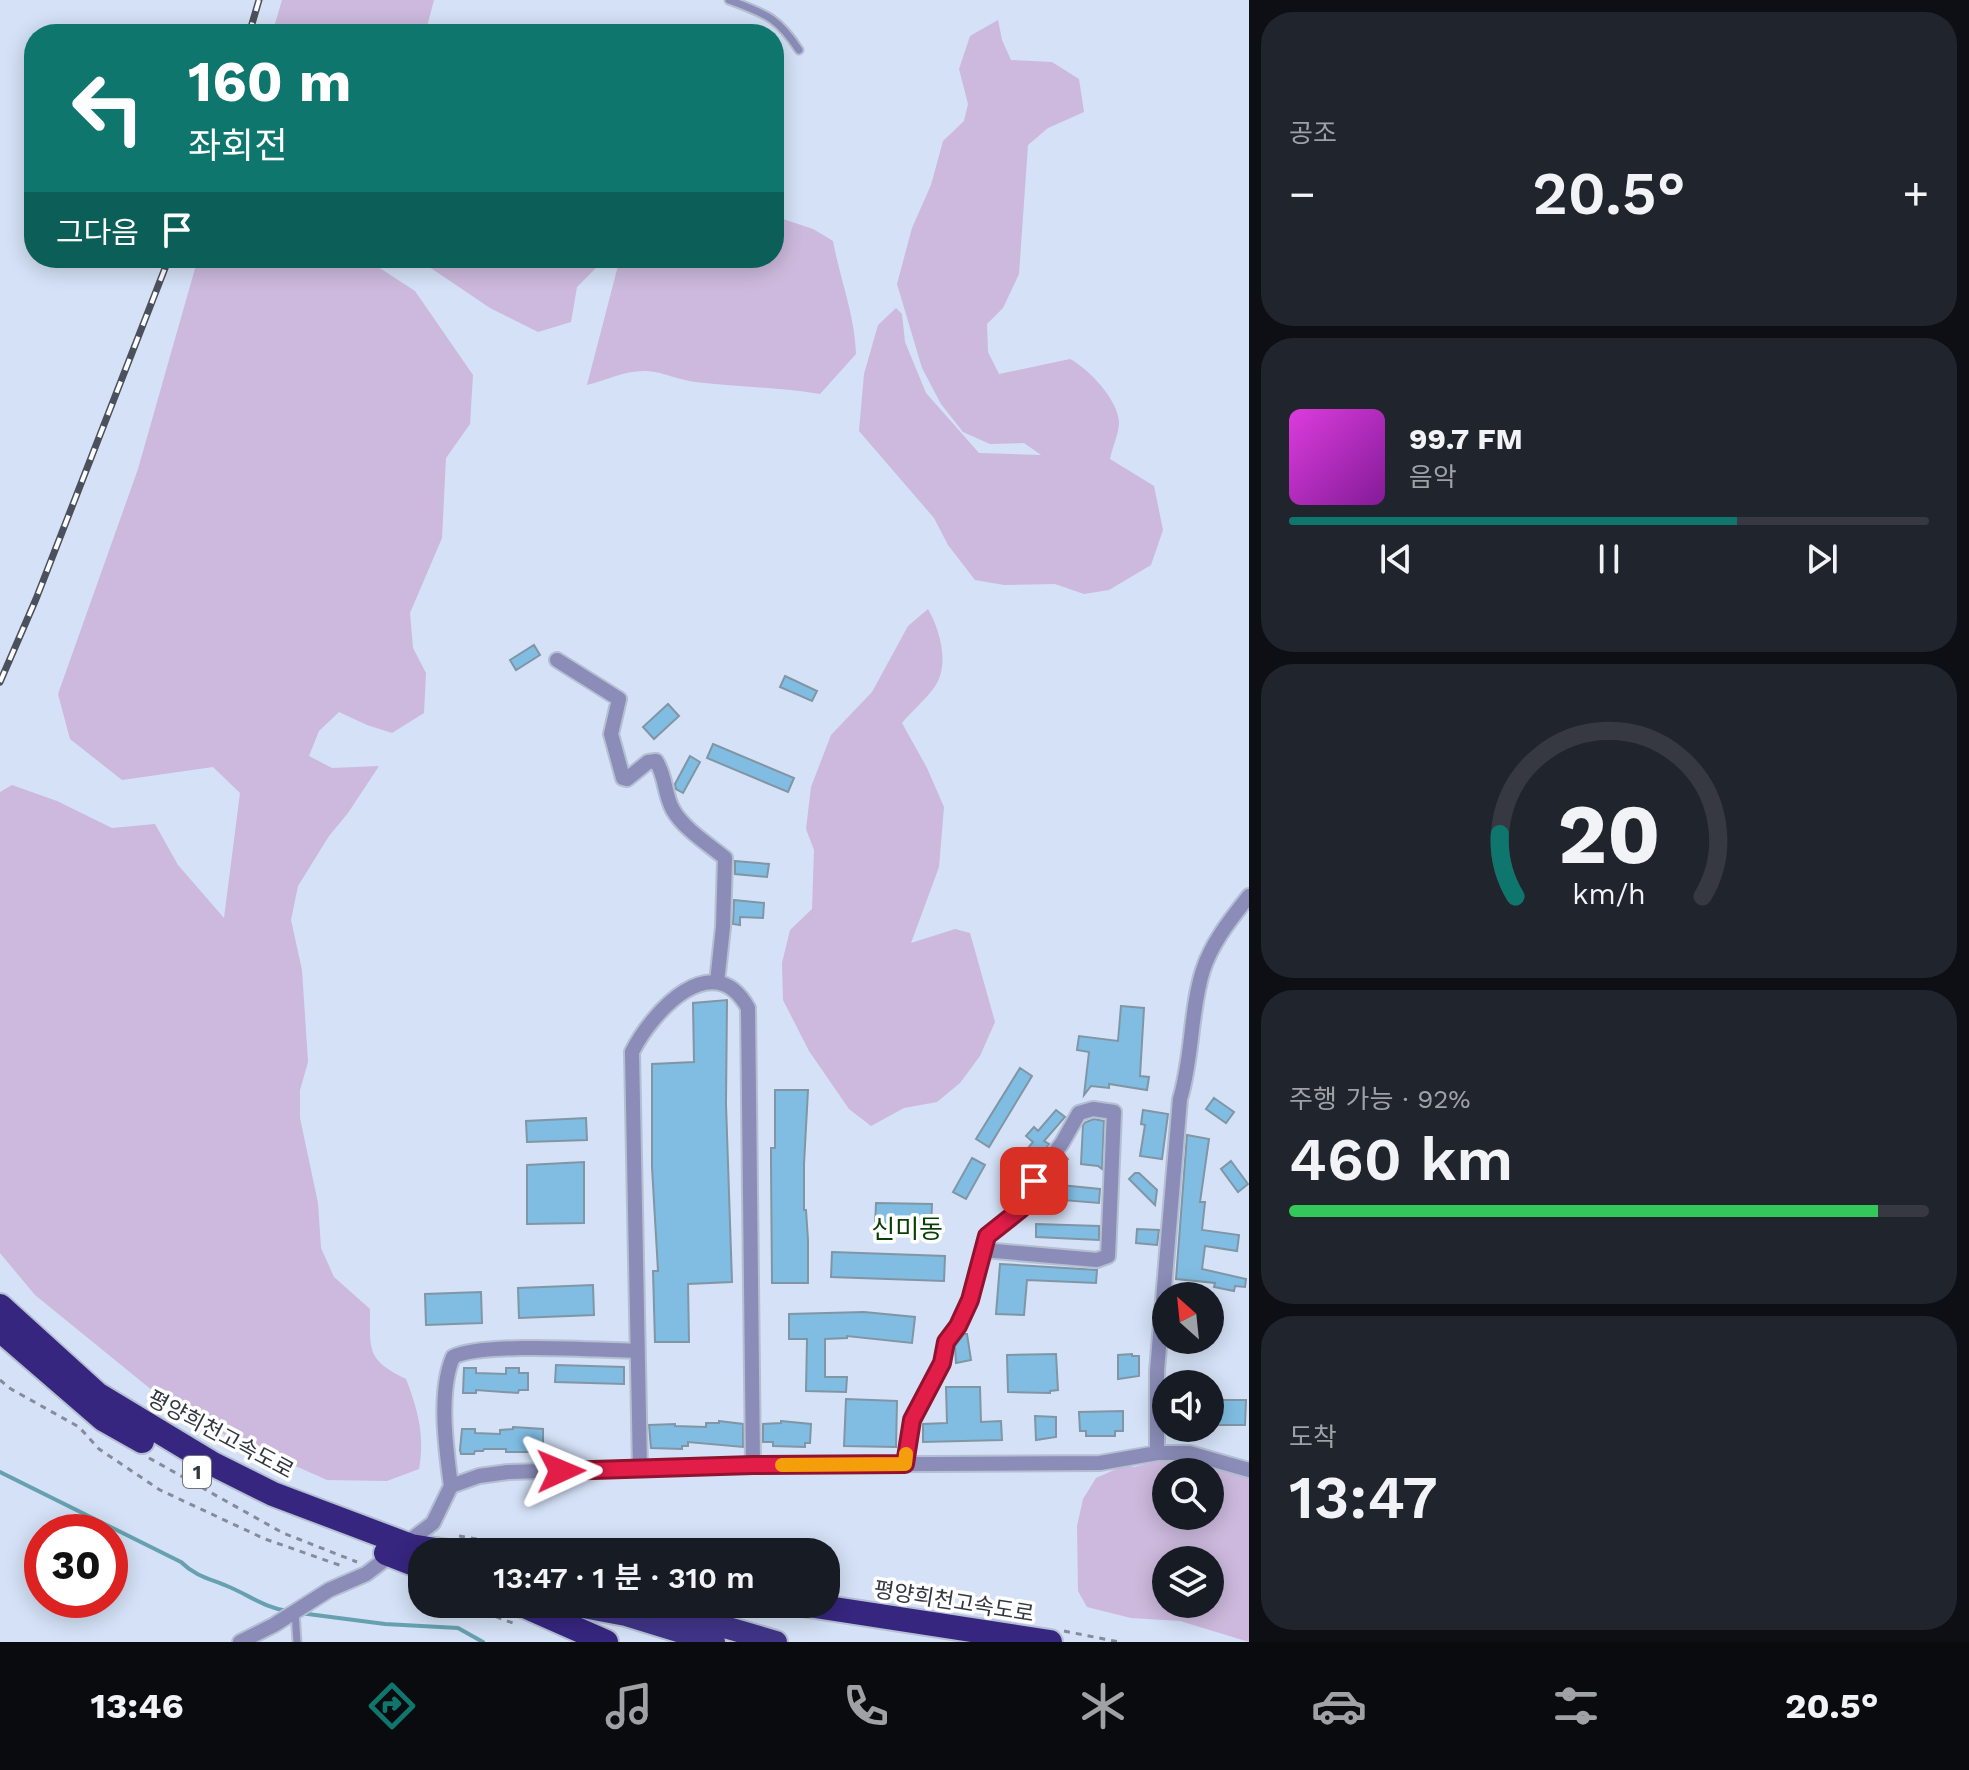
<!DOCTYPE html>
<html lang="ko">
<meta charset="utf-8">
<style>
:root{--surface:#171b24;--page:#20242c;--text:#f1f3f6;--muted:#9ea1a6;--line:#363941;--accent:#0f766e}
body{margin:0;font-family:"Work Sans","Noto Sans KR",sans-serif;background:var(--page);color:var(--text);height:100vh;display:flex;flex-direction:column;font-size:30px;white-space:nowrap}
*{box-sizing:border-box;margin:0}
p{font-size:26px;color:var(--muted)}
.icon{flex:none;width:44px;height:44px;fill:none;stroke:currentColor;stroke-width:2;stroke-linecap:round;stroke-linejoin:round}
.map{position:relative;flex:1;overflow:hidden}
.sheet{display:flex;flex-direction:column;gap:12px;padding:12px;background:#0d0f14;width:720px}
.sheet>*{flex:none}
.banner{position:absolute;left:24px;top:24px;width:760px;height:244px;border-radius:32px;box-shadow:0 4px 20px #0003;background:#0f766e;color:#fff;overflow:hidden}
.needle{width:52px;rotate:333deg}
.controls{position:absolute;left:1152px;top:1282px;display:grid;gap:16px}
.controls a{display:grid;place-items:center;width:72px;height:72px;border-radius:50%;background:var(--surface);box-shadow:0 4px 20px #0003;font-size:40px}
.speed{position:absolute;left:24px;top:1514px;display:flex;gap:16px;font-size:40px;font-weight:700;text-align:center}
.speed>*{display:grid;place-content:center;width:104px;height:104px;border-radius:50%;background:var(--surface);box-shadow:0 4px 20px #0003;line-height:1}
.speed .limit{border:12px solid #d22;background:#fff;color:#111}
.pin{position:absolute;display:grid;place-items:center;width:68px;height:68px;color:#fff;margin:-34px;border-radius:16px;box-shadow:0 4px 12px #0006}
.me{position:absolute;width:88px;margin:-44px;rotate:89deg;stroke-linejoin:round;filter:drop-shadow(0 0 6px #0008)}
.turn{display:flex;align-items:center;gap:28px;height:168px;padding:0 32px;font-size:36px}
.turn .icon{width:104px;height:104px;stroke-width:2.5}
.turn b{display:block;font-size:56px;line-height:68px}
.then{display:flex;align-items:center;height:76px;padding:0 32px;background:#0003;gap:16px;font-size:30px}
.big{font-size:60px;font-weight:600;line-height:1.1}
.sheet .tile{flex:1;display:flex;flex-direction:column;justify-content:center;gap:12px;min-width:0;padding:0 28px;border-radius:32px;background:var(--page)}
.sheet .dial{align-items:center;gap:0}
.dial svg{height:208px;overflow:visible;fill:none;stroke:var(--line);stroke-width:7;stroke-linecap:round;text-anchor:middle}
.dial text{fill:var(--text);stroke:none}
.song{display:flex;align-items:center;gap:24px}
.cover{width:96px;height:96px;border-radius:12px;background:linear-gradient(135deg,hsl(300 70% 55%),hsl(290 70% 35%))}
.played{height:8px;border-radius:4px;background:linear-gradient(90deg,var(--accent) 70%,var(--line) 70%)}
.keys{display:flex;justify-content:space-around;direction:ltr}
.heat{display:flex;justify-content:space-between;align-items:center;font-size:44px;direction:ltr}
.charge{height:12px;border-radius:6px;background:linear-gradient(90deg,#34c759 92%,var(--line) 0)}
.trip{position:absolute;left:408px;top:1538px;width:432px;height:80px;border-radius:32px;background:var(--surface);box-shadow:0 4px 20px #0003;font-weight:600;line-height:80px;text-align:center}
.menu{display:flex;height:128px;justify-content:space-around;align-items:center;background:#090b0e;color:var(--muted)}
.menu .icon{width:56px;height:56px}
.menu .selected{color:var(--accent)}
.menu b{font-size:36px;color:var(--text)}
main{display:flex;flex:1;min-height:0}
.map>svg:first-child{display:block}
.green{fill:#ccb9dd;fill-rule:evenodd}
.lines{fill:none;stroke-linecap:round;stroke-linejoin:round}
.stream{stroke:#67a1b0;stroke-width:4}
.building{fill:#81bde3;stroke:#8096a4;stroke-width:2}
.service-casing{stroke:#b4bfd2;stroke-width:11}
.minor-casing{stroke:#b4bfd2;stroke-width:18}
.trunk-casing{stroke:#b4bfd2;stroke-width:26}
.motorway-casing{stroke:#b4bfd2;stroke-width:28}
.path{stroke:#838c9b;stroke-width:3;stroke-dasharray:6 6;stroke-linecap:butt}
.service{stroke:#8b8cb7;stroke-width:7}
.minor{stroke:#8b8cb7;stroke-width:14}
.trunk{stroke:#403487;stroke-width:22}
.motorway{stroke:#36267f;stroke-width:24}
.rail-casing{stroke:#4b515c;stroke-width:7}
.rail{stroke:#fff;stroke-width:4;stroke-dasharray:12;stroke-linecap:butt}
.route-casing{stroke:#92132f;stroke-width:20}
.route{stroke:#e11d48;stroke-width:14}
.slow{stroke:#f59e0b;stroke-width:14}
.labels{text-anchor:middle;stroke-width:7;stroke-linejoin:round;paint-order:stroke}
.shield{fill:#fff;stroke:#707379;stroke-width:2}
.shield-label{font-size:20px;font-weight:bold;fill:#323740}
.street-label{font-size:22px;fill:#323740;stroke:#fff}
.quarter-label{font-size:26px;fill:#093e05;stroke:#fff}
</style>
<main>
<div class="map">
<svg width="1249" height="1642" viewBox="0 0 1249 1642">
<rect width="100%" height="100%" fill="#d4e1f6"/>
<!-- green -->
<path class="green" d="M282,0h152l-9,34h-153z
M998,20l4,20 9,20 41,2 27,17 5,33 -36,16 -20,17 -9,129 -16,34 -16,16 1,28 11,22 71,-15c19,10 48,41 49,63 0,12 -7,26 -9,37l44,27 9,44 -12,35 -42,25 -25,4 -29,-10 -51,1 -29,-5 -27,-35 -14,-27 -75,-87 5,-57 14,-49 18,-17 6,6 3,28 21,51 53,60 62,2 -17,-12 -34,1 -27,-12 -22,-28 -19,-36 -25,-84 15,-56 19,-43 12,-44 21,-20 4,-17 -9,-35 11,-33z
M774,216l39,13 20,12c7,38 22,75 23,113l-36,40c-42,-7 -83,-7 -125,-12 -16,-2 -32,-10 -48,-11 -23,-1 -39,9 -60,14l33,-127h154z
M198,258h151l23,5 43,28 58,84 -3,49 -24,34 -4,80 -32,75 3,35 13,25 -2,40 -32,20 -25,-8 -28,-13 -20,19 -10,25 23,12 47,-2 -31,47 -19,23 -31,50 -7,34 11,50 6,92 -8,28v28l18,85 3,45 13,29 36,32c0,41 -4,51 36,70 12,31 19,57 13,90l-32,12 -60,-1 -142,-63 -150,-122 -35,-42v-461l12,-7 45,16 55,27 43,-4 23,41 46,53 16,-125 -27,-26 -91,13 -52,-41 -12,-45 80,-225z
M416,258h190l-29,29 -6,35 -33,10 -48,-24z
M928,609c12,21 23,58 5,80 -9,12 -21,22 -31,34l25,45 17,39 -5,60 -28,76 44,-14 15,4 25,89 -15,34 -20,27 -23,19 -33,6 -33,18 -22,-17 -40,-58 -26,-51 -1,-37 8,-33 22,-21 2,-59 -8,-21 5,-42 20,-52 41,-43 36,-66z
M1162,1460c30,0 59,5 87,18v164l-69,-21 -49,-3 -44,-11 -9,-16 -1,-65 6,-27 13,-21 29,-13 9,2zM1166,1472h44v44h-44zM1166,1560h44v44h-44z"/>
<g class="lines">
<!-- stream -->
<path class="stream" d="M0,1472l181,90c14,14 29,17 46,24 22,9 38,22 61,25
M300,1613l85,11 73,4 25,14"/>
</g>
<!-- building -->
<path class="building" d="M534,645l6,10 -24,15 -6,-10z
M785,676l32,15 -5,10 -32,-14z
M668,704l11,12 -25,23 -11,-12z
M713,744l81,34 -6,14 -81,-34z
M690,756l10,6 -17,31 -7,-4 -1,-5z
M735,861l34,3 -2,13 -32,-3z
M734,900l30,3 -1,15 -23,-1v8l-7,-1z
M727,1000l-1,104 6,178 -44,2 1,58h-34l-2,-71h5l-6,-104v-103l42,-2 -1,-59z
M1121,1006l23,2 -4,68 9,1 -2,13 -38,-6v4l-18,-2 -7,9 5,-43 -12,-2 2,-14 39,5z
M1020,1068l12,8 -43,71 -13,-8z
M775,1090h33l-4,74v46h2l2,30v43h-36l-1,-119v-16h4z
M1214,1098l20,14 -8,11 -20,-14z
M1056,1110l9,7 -21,24 5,3 -23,31 -8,16 -15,-5 5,-14 25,-30 -7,-6 8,-9 4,4z
M1143,1110l25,4 -6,45 -22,-3 5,-31 -4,-1z
M586,1118l1,22 -60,2 -1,-21z
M1094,1119l10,2 -2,48 -4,-3 -17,-2 2,-39 3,-3z
M1187,1135l22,4 -9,63h5l-3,28 37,5 -2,16 -32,-5 -3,23 44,10 -1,8 -10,-1 -1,5 -20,-4 1,-4 -39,-4z
M1065,1156l3,3 -18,25 50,5 -1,14 -62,-5z
M972,1158l13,7 -19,34 -13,-7z
M1231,1161l17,23 -10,8 -17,-23z
M584,1162v61l-57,1v-59z
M1135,1173h4l18,17 -2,15 -26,-26z
M876,1203l56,1 -1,23 -56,-1z
M1036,1224l63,2v14l-63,-3z
M1137,1229l22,1 -2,15 -21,-2z
M832,1252l113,4 -1,25 -113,-4z
M1000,1264l97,6 -1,13 -69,-3 -3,35 -28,-1z
M593,1285l1,30 -75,3 -1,-30z
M481,1292l1,31 -56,2 -1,-31z
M864,1312l51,5 -3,26 -65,-7v2l-22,1v38h22l-1,15 -40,-1 1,-52h-18v-25z
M964,1334h3l4,26 -15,3 -1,-17z
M1056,1354l2,36 -8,1v2l-42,-1 -1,-37z
M1132,1354v2h7v20l-21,3v-24z
M556,1365l68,2v17l-69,-2z
M464,1368h12v5l30,1v-6h13v5h9v17h-9l-1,3 -42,-3v3h-13z
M946,1387h34l1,35 20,-1 1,19 -79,2v-18l24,-1z
M846,1399l51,2 -1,46 -52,-1z
M1210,1400h36l-1,25h-35z
M1123,1411v20h-8v5h-29v-5h-6l-1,-19z
M1035,1416l21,1v20l-20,3z
M719,1421l24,3v23l-55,-5v4h-6v3l-31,-1 -2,-23 26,-1v2l31,1v-4h13z
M781,1421l30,3 -1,19h-5v4l-32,-1v-4h-10v-18l18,-1z
M513,1427l30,2v20h-5v3h-32v-3h-22l-1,2h-8l-1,3h-13l-1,-4 2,-21h13v4l25,1v-4l13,-1z"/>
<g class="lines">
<defs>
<path id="service" d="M729,0c36,14 48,16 70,50
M295,1612l2,30"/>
<path id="minor" d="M557,660l62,39 -8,35 12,44 4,1 21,-17 8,-1c10,15 8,33 17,49 11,19 35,34 52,48l-2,69 -6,55
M1157,1453v-82l23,-272c13,-43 10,-88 23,-129 9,-28 28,-51 46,-74
M905,1464l7,-44 30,-57 4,-21 12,-16 12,-26 17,-64 34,-27 13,-28 28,-38 17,-30 14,-4 21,3 -6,144 -11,4 -114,-10
M640,1469l-8,-417c20,-40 81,-107 116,-44l5,457
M451,1486c-5,-37 -13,-94 2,-129 29,-15 144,-7 183,-6
M240,1642l34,-17 55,-35 37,-16 67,-51 18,-37 28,-10 29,-4 245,-7 347,-2 57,-10h32l60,17"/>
<path id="trunk" d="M567,1604l59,11 88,27
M646,1604l130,38"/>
<path id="motorway" d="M0,1306l97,88 116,70 60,30 138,52 37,6
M0,1330l103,89 39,22
M386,1553l36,14
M520,1604l86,38
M802,1604l248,38"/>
</defs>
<!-- service casing -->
<use href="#service" class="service-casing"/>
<!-- minor casing -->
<use href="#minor" class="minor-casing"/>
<!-- trunk casing -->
<use href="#trunk" class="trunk-casing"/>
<!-- motorway casing -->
<use href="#motorway" class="motorway-casing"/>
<!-- path -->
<path class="path" d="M0,1380l11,9 68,38 20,22 61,41 105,49 80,28
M149,1458l134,75 74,29
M459,1536l99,16
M462,1604l56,21
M1064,1631l55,11"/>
<!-- service -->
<use href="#service" class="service"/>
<!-- minor -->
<use href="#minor" class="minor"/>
<!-- trunk -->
<use href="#trunk" class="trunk"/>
<!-- motorway -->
<use href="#motorway" class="motorway"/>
<defs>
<path id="rail" d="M249,34l10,-34
M0,682l36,-83 133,-341"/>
</defs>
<!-- rail casing -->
<use href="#rail" class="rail-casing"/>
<!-- rail -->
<use href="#rail" class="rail"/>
</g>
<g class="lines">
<defs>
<path id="route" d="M561,1471l192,-6 152,-1 7,-44 30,-57 4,-21 12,-16 12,-26 17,-64 34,-27 13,-28"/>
</defs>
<!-- route casing -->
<use href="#route" class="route-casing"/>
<!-- route -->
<use href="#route" class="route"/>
<!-- slow -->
<path class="slow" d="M782,1465l123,-1 1,-10"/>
</g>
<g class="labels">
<!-- shield labels -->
<rect class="shield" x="183" y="1456" width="28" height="32" rx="6"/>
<g class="shield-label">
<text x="197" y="1479">1</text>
</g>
<!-- street labels -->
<g class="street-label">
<text transform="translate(221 1434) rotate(28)" y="8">평양희천고속도로</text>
<text transform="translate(954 1601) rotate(9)" y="8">평양희천고속도로</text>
</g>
<!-- quarter labels -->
<g class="quarter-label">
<text x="907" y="1238">신미동</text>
</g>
</g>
</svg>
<div class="controls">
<a><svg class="needle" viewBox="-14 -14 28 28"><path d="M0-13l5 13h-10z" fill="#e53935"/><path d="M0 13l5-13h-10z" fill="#9ea1a6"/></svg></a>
<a><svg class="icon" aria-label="sound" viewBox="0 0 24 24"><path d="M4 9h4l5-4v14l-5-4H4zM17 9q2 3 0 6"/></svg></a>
<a><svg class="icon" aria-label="search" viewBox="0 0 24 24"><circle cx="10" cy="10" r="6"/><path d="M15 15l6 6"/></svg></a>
<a><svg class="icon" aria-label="layers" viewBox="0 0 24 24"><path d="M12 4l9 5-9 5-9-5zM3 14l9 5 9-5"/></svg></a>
</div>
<div class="speed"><div class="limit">30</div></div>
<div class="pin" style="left:1034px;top:1181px;background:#d93025"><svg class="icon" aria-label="arrive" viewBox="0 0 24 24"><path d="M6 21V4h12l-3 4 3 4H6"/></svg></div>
<svg class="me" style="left:561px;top:1471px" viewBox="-20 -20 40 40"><path d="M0-17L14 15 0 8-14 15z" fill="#e11d48" stroke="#fff" stroke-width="4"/></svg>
<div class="trip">13:47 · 1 분 · 310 m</div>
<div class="banner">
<div class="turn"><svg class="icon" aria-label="left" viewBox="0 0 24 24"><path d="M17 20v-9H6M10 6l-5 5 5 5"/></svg><div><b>160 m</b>좌회전</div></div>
<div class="then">그다음<svg class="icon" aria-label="arrive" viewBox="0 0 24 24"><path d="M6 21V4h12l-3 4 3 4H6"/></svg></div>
</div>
</div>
<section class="sheet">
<div class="tile"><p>공조</p>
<div class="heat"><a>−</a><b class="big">20.5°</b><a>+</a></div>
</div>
<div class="tile">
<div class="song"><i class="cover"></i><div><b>99.7 FM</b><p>음악</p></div></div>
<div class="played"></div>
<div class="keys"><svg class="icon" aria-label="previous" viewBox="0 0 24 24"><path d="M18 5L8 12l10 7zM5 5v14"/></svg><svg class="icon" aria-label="pause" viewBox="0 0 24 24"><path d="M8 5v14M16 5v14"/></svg><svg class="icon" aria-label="next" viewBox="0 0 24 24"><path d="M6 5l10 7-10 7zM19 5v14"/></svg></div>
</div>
<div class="tile dial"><svg viewBox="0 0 100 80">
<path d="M14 69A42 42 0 1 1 86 69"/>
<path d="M14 69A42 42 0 0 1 8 45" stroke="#0f766e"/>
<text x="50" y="56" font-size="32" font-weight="700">20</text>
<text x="50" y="72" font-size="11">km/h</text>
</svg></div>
<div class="tile"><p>주행 가능 · 92%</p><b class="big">460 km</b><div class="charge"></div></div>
<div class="tile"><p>도착</p><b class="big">13:47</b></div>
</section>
</main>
<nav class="menu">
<b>13:46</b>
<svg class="icon selected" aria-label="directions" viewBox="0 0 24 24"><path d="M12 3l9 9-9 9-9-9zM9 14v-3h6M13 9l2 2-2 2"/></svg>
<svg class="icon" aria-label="music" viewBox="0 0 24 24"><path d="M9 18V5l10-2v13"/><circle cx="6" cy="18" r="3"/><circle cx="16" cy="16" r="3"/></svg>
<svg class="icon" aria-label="phone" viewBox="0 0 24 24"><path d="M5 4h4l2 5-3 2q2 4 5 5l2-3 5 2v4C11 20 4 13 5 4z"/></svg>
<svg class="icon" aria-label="climate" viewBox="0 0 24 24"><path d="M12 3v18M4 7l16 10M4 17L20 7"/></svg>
<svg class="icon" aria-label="car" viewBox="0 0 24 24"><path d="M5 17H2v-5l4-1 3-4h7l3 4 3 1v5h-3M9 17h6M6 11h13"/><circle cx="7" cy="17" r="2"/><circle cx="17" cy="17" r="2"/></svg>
<svg class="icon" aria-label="filters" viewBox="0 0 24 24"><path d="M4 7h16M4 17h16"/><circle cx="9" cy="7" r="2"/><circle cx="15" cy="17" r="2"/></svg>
<b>20.5°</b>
</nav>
